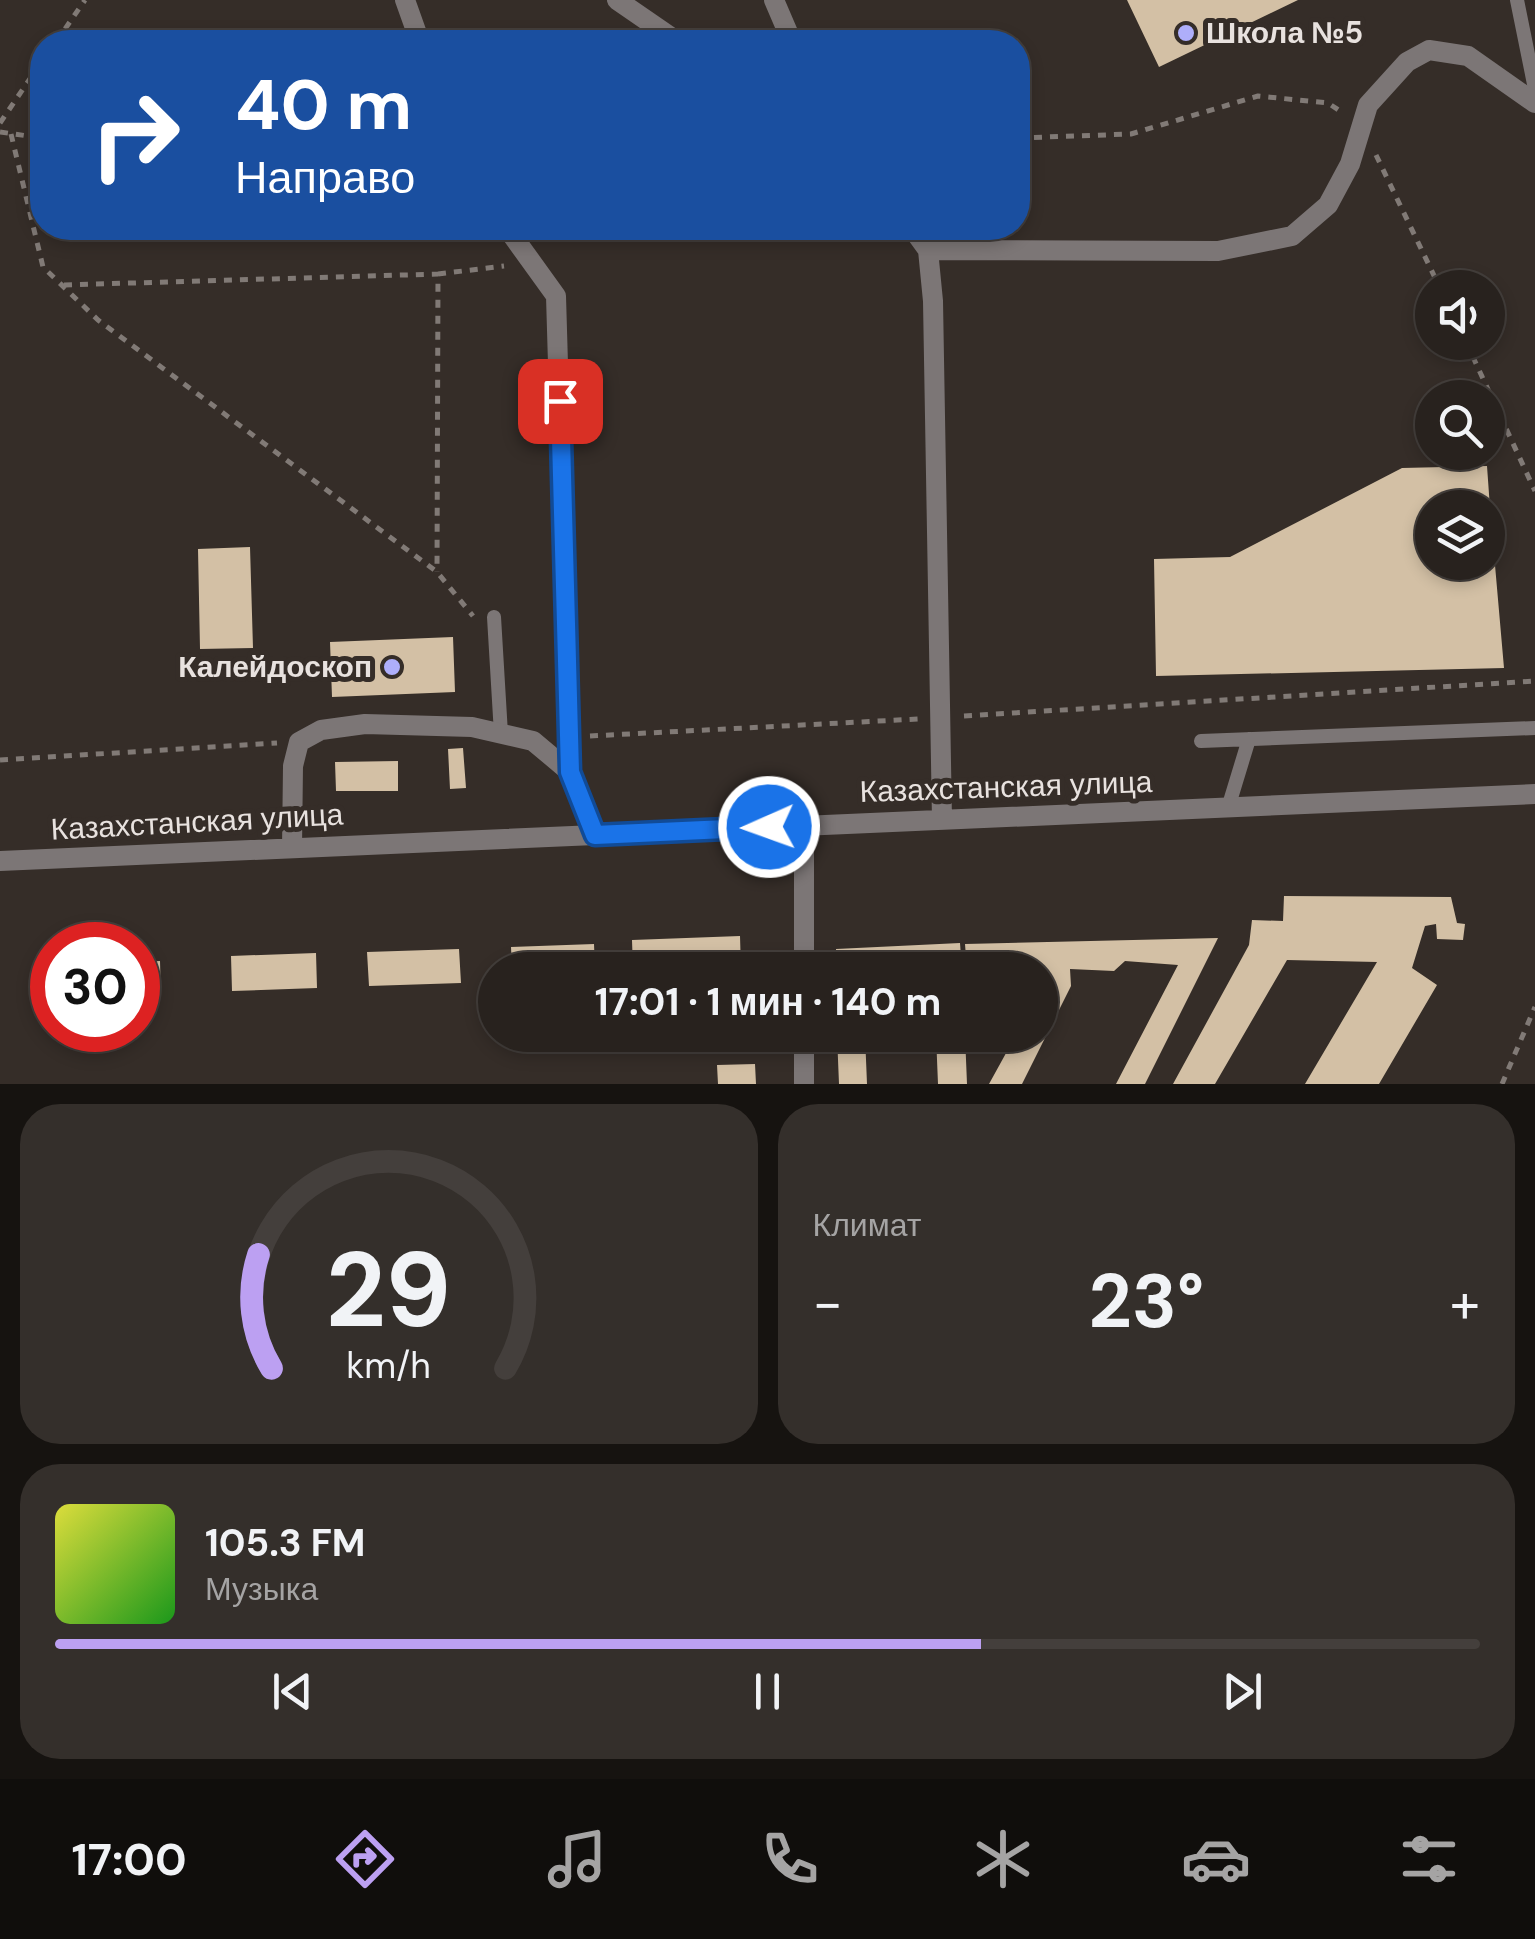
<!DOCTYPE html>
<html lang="ru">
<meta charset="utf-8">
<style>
:root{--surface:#28221e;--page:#342f2b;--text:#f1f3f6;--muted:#a5a4a4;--line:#443f3c;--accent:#bca0f2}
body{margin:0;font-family:"DM Sans",sans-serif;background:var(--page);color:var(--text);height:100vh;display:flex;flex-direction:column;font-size:38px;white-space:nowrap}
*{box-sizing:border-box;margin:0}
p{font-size:32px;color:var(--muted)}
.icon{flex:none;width:55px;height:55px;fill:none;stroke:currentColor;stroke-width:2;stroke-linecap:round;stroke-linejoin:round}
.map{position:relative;height:1084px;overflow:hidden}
.sheet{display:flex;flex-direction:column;gap:20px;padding:20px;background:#161310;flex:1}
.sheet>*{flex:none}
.top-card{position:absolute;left:30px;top:30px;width:1000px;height:210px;border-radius:40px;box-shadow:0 5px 15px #0003,0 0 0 2px var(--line);background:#1a4fa0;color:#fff;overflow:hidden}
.fabs{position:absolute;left:1415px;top:270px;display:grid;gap:20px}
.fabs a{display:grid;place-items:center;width:90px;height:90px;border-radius:50%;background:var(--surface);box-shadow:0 5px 15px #0003,0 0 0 2px var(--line);font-size:50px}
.speed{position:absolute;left:30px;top:922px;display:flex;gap:20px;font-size:50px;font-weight:700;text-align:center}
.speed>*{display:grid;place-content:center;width:130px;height:130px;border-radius:50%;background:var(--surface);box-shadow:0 5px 15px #0003,0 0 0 2px var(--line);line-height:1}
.speed .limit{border:15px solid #d22;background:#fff;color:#111}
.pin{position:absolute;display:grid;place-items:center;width:85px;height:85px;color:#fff;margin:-42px;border-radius:20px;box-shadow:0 5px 15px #0006}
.me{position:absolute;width:110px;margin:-55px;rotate:268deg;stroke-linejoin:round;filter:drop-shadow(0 0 8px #0008)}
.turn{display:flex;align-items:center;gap:35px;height:210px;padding:0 40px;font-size:45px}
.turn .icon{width:130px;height:130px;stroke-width:2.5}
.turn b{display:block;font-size:70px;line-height:85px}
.big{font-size:75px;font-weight:700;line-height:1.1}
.sheet .card{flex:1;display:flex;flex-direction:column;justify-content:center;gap:15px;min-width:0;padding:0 35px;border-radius:40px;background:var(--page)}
.sheet .dial{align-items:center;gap:0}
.dial svg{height:260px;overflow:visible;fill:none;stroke:var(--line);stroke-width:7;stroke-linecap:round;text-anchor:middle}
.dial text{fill:var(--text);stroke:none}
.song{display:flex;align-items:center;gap:30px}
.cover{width:120px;height:120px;border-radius:15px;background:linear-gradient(135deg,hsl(60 70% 55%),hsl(120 70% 35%))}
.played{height:10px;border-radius:5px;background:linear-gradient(90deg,var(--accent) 65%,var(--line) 65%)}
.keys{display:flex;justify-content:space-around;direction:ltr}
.heat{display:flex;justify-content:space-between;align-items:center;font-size:55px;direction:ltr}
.sheet .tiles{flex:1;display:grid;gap:20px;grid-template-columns:1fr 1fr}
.card:last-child{grid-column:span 2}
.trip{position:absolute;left:478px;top:952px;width:580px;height:100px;border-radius:50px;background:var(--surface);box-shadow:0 5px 15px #0003,0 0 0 2px var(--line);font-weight:700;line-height:100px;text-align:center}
.tabs{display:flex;height:160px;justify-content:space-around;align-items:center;background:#100e0c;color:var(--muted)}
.tabs .icon{width:70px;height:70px}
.tabs .selected{color:var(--accent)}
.tabs b{font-size:45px;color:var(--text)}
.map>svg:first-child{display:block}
.building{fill:#d3c0a5}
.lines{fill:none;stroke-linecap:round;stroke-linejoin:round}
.path{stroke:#817a76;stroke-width:5;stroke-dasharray:8 8;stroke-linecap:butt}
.lane{stroke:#7c7676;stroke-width:14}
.street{stroke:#7c7676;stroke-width:20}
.route-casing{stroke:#114b97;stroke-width:25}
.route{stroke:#1a73e8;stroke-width:18}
.poi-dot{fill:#aeaefa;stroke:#352d28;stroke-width:4}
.labels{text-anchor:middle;stroke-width:10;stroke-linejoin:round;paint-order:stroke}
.poi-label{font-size:30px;font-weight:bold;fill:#e8e2df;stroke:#352d28;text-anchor:start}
.street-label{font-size:30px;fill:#e8e2df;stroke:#352d28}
</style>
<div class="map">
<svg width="1535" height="1084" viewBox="0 0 1535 1084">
<rect width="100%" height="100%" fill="#352d28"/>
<!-- building -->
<path class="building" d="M1127,0h171l-139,67z
M1487,466l3,42h-58v54h56v-54h2l14,160 -348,8 -2,-117 76,-2 172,-89z
M250,547l3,101 -53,1 -2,-100z
M453,637l2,55 -123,5 -2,-55z
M463,748l3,40 -16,1 -2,-40z
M398,761v30h-62l-1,-29z
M1284,896l167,1 6,26 8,1 -2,16 -26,-1 -1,-15 -11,2 -13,42 25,17 -58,99h-74l72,-122 -90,-2 -72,124h-42l76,-139 3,-25 31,1z
M740,936l1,34h-108l-1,-30z
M1218,938l-73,146h-29l62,-119 -53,-4 -11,10 -44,-2 1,17 -49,98h-33l27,-49h24v-43l3,-6 -3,-16h-73l-2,-26z
M960,943l2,27h-125l-1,-21z
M594,944l1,26h-83l-1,-23z
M459,949l2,34 -92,3 -2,-34z
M316,953l1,35 -85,3 -1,-35z
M160,961l1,37 -23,1v-37z
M837,1035h28l2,49h-28z
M936,1035h29l2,49h-29z
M755,1064l1,20h-38l-1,-19z"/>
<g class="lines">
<!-- path -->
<path class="path" d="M56,42l29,-42
M0,123l42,-62
M0,132l42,6
M11,134l32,133 55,53 339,252 36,44
M1018,138l113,-4 127,-38 70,7 15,10
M1376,155l64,133
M438,274l66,-8
M64,285l374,-11 -1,298
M1466,342l69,149
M964,716l571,-35
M590,736l328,-17
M0,760l277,-17
M1502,1084l33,-77"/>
<!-- lane -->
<path class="lane" d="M1517,0l18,89
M494,617l7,117
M1201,741l334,-13
M1228,808l21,-69"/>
<!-- street -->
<path class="street" d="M405,0l15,42
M617,0l61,42
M774,0l18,42
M507,228l49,68 14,476
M912,228l16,22 5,51 9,519
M928,250l290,1 74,-15 36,-31 22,-41 18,-59 39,-43 22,-12 39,6 67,47
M804,826v144
M292,848l1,-82 6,-24 22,-12 44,-6 107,3 61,14 37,31 25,63
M0,861l1535,-67
M804,1035v49"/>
</g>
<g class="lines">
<defs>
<path id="route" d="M560,401l10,371 25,63 174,-8"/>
</defs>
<!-- route casing -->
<use href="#route" class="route-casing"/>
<!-- route -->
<use href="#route" class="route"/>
</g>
<!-- markers -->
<g class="poi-dot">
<circle cx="1186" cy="33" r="10"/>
<circle cx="392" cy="667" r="10"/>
</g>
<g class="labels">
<!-- poi labels -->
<g class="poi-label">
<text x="1206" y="43">Школа №5</text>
<text x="372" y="677" text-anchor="end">Калейдоскоп</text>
</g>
<!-- street labels -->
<g class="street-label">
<text transform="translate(1006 787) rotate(-2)" y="10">Казахстанская улица</text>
<text transform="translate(197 822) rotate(-3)" y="10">Казахстанская улица</text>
</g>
</g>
</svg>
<div class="fabs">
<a><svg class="icon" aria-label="sound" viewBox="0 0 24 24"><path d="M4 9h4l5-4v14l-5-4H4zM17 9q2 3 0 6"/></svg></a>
<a><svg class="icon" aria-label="search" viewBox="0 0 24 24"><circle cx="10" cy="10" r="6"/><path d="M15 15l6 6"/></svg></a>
<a><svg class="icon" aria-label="layers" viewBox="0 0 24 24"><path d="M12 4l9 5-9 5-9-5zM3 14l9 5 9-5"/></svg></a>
</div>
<div class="speed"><div class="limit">30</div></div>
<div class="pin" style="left:560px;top:401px;background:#d93025"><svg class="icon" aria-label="arrive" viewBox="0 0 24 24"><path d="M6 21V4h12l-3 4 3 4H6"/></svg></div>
<svg class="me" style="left:769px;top:827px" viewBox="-20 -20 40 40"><circle r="17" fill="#1a73e8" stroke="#fff" stroke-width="3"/><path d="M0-11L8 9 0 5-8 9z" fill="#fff"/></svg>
<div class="trip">17:01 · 1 мин · 140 m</div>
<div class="top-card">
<div class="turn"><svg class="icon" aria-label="right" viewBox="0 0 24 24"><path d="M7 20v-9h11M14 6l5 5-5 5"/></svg><div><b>40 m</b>Направо</div></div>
</div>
</div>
<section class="sheet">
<div class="tiles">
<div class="card dial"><svg viewBox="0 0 100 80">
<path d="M14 69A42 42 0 1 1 86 69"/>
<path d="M14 69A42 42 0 0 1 10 34" stroke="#bca0f2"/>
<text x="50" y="56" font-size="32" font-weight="700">29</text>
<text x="50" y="72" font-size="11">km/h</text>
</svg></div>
<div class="card"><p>Климат</p>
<div class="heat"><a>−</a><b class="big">23°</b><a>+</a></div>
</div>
<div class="card">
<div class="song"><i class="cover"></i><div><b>105.3 FM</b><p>Музыка</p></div></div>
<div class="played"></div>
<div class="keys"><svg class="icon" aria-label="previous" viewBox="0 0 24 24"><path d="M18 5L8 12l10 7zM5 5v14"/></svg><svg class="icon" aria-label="pause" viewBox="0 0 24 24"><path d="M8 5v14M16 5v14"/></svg><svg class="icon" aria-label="next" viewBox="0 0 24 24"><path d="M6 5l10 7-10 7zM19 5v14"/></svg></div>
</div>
</div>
</section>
<nav class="tabs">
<b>17:00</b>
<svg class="icon selected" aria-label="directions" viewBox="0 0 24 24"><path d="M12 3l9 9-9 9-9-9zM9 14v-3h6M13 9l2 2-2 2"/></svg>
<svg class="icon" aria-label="music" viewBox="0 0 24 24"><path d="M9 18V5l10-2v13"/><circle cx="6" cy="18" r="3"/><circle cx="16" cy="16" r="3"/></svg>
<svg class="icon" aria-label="phone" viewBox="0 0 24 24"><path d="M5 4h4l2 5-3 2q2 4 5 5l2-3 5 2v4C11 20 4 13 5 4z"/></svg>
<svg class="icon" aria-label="climate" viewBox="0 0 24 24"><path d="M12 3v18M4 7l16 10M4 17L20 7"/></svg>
<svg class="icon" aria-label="car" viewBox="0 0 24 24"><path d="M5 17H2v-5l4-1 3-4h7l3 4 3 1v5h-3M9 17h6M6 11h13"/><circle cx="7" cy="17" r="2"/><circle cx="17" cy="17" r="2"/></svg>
<svg class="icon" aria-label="filters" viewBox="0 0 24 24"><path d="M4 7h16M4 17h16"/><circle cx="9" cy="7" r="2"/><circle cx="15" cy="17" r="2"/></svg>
</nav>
